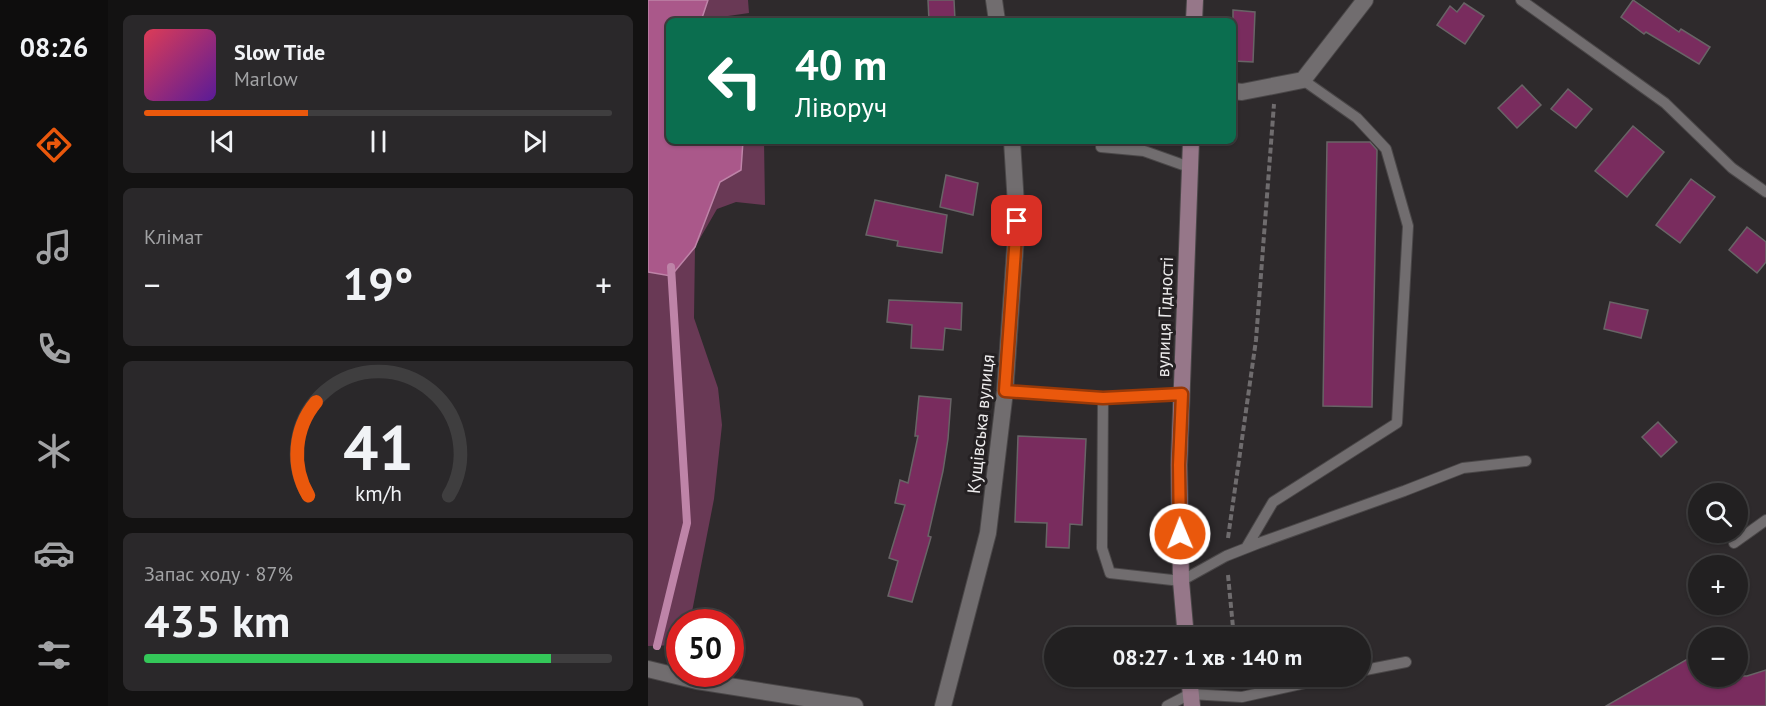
<!DOCTYPE html>
<html lang="uk">
<meta charset="utf-8">
<style>
:root{--surface:#222021;--page:#2a282a;--text:#f1f3f6;--muted:#a2a3a5;--line:#3f3e3f;--accent:#ea580c}
body{margin:0;font-family:"PT Sans",sans-serif;background:var(--page);color:var(--text);height:100vh;display:flex;flex-direction:column;font-size:22px;white-space:nowrap}
*{box-sizing:border-box;margin:0}
p{font-size:20px;color:var(--muted)}
.icon{flex:none;width:33px;height:33px;fill:none;stroke:currentColor;stroke-width:2;stroke-linecap:round;stroke-linejoin:round}
.map{position:relative;flex:1;overflow:hidden}
.panel{display:flex;flex-direction:column;gap:15px;padding:15px;background:#131212;width:540px}
.panel>*{flex:none}
.banner{position:absolute;left:18px;top:18px;width:570px;height:126px;border-radius:9px;box-shadow:0 2px 4px #0004,0 0 0 2px var(--line);background:#0b6e4f;color:#fff;overflow:hidden}
.buttons{position:absolute;left:1040px;top:483px;display:grid;gap:12px}
.buttons a{display:grid;place-items:center;width:60px;height:60px;border-radius:50%;background:var(--surface);box-shadow:0 2px 4px #0004,0 0 0 2px var(--line);font-size:30px}
.speed{position:absolute;left:18px;top:609px;display:flex;gap:12px;font-size:30px;font-weight:700;text-align:center}
.speed>*{display:grid;place-content:center;width:78px;height:78px;border-radius:50%;background:var(--surface);box-shadow:0 2px 4px #0004,0 0 0 2px var(--line);line-height:1}
.speed .limit{border:9px solid #d22;background:#fff;color:#111}
.pin{position:absolute;display:grid;place-items:center;width:51px;height:51px;color:#fff;margin:-26px;border-radius:12px;box-shadow:0 3px 9px #0006}
.me{position:absolute;width:66px;margin:-33px;rotate:359deg;stroke-linejoin:round;filter:drop-shadow(0 0 4px #0008)}
.turn{display:flex;align-items:center;gap:21px;height:126px;padding:0 30px;font-size:27px}
.turn .icon{width:78px;height:78px;stroke-width:2.5}
.turn b{display:block;font-size:42px;line-height:51px}
.big{font-size:45px;font-weight:600;line-height:1.1}
.panel .tile{flex:1;display:flex;flex-direction:column;justify-content:center;gap:9px;min-width:0;padding:0 21px;border-radius:9px;background:var(--page)}
.panel .dial{align-items:center;gap:0}
.dial svg{height:156px;overflow:visible;fill:none;stroke:var(--line);stroke-width:7;stroke-linecap:round;text-anchor:middle}
.dial text{fill:var(--text);stroke:none}
.song{display:flex;align-items:center;gap:18px}
.cover{width:72px;height:72px;border-radius:9px;background:linear-gradient(135deg,hsl(350 70% 55%),hsl(270 70% 35%))}
.played{height:6px;border-radius:3px;background:linear-gradient(90deg,var(--accent) 35%,var(--line) 35%)}
.keys{display:flex;justify-content:space-around;direction:ltr}
.heat{display:flex;justify-content:space-between;align-items:center;font-size:33px;direction:ltr}
.charge{height:9px;border-radius:4px;background:linear-gradient(90deg,#34c759 87%,var(--line) 0)}
.trip{position:absolute;left:396px;top:627px;width:327px;height:60px;border-radius:30px;background:var(--surface);box-shadow:0 2px 4px #0004,0 0 0 2px var(--line);font-weight:600;line-height:60px;text-align:center}
main{display:flex;flex:1;min-height:0}
.menu{display:flex;flex-direction:column;width:108px;justify-content:space-around;align-items:center;background:#0e0d0d;color:var(--muted)}
.menu .icon{width:42px;height:42px}
.menu .on{color:var(--accent)}
.menu b{font-size:27px;color:var(--text)}
.map>svg:first-child{display:block}
.green{fill:#693955}
.water{fill:#aa588a;stroke:#be84a8;stroke-width:1.5}
.lines{fill:none;stroke-linecap:round;stroke-linejoin:round}
.stream{stroke:#be84a8;stroke-width:8}
.building{fill:#792c5e;stroke:#686466;stroke-width:1.5}
.service-casing{stroke:#4a4748;stroke-width:12}
.minor-casing{stroke:#4a4748;stroke-width:18}
.secondary-casing{stroke:#4a4748;stroke-width:18}
.path{stroke:#6f6c6e;stroke-width:4;stroke-dasharray:6 3;stroke-linecap:butt}
.service{stroke:#716d6f;stroke-width:10}
.minor{stroke:#716d6f;stroke-width:16}
.secondary{stroke:#967789;stroke-width:16}
.route-casing{stroke:#983908;stroke-width:15}
.route{stroke:#ea580c;stroke-width:10}
.labels{text-anchor:middle;stroke-width:6;stroke-linejoin:round;paint-order:stroke}
.street-label{font-size:18px;fill:#eeeced;stroke:#242022}
</style>
<main>
<nav class="menu">
<b>08:26</b>
<svg class="icon on" aria-label="directions" viewBox="0 0 24 24"><path d="M12 3l9 9-9 9-9-9zM9 14v-3h6M13 9l2 2-2 2"/></svg>
<svg class="icon" aria-label="music" viewBox="0 0 24 24"><path d="M9 18V5l10-2v13"/><circle cx="6" cy="18" r="3"/><circle cx="16" cy="16" r="3"/></svg>
<svg class="icon" aria-label="phone" viewBox="0 0 24 24"><path d="M5 4h4l2 5-3 2q2 4 5 5l2-3 5 2v4C11 20 4 13 5 4z"/></svg>
<svg class="icon" aria-label="climate" viewBox="0 0 24 24"><path d="M12 3v18M4 7l16 10M4 17L20 7"/></svg>
<svg class="icon" aria-label="car" viewBox="0 0 24 24"><path d="M5 17H2v-5l4-1 3-4h7l3 4 3 1v5h-3M9 17h6M6 11h13"/><circle cx="7" cy="17" r="2"/><circle cx="17" cy="17" r="2"/></svg>
<svg class="icon" aria-label="filters" viewBox="0 0 24 24"><path d="M4 7h16M4 17h16"/><circle cx="9" cy="7" r="2"/><circle cx="15" cy="17" r="2"/></svg>
</nav>
<section class="panel">
<div class="tile">
<div class="song"><i class="cover"></i><div><b>Slow Tide</b><p>Marlow</p></div></div>
<div class="played"></div>
<div class="keys"><svg class="icon" aria-label="previous" viewBox="0 0 24 24"><path d="M18 5L8 12l10 7zM5 5v14"/></svg><svg class="icon" aria-label="pause" viewBox="0 0 24 24"><path d="M8 5v14M16 5v14"/></svg><svg class="icon" aria-label="next" viewBox="0 0 24 24"><path d="M6 5l10 7-10 7zM19 5v14"/></svg></div>
</div>
<div class="tile"><p>Клімат</p>
<div class="heat"><a>−</a><b class="big">19°</b><a>+</a></div>
</div>
<div class="tile dial"><svg viewBox="0 0 100 80">
<path d="M14 69A42 42 0 1 1 86 69"/>
<path d="M14 69A42 42 0 0 1 18 21" stroke="#ea580c"/>
<text x="50" y="56" font-size="32" font-weight="700">41</text>
<text x="50" y="72" font-size="11">km/h</text>
</svg></div>
<div class="tile"><p>Запас ходу · 87%</p><b class="big">435 km</b><div class="charge"></div></div>
</section>
<div class="map">
<svg width="1118" height="706" viewBox="0 0 1118 706">
<rect width="100%" height="100%" fill="#2e2a2c"/>
<!-- green -->
<path class="green" d="M0,0h100l1,13 -35,5v3h-45v120h95l1,64 -29,-3 -19,7 -22,38 -1,71 24,70 4,37 -8,74 -24,123h-10l-1,23 -31,1z"/>
<!-- water -->
<path class="water" d="M0,0h60l-7,21h-32v120h74l-2,29 -21,12 -25,65 -24,29 -23,-4z"/>
<g class="lines">
<!-- stream -->
<path class="stream" d="M9,646l30,-123 -16,-256"/>
</g>
<!-- building -->
<path class="building" d="M280,0h26l1,20 -26,1z
M985,0l46,32 2,-3 29,18 -11,17 -53,-32 -2,2 -23,-17z
M816,3l20,13 -19,28 -28,-19 13,-19 7,6z
M585,10l22,2 -2,50 -20,-1z
M874,85l19,20 -24,23 -19,-20z
M920,89l24,20 -16,19 -25,-19z
M985,126l31,26 -37,45 -32,-26z
M679,142h43l7,8 -5,257 -49,-1z
M298,175l32,8 -5,32 -33,-8z
M1043,179l24,18 -35,46 -24,-18z
M227,200l72,15 -5,38 -45,-7 1,-5 -32,-6z
M1099,227l19,15v20l-9,11 -28,-23z
M241,300l73,3 -1,27 -16,-2 -2,22 -32,-2 1,-23 -25,-3z
M962,302l38,8 -7,28 -37,-9z
M271,396l32,3 -3,40 -5,32 -15,65 3,1 -19,65 -24,-6 10,-35 -9,-3 16,-53 -10,-2 5,-23 8,3 10,-47h-3z
M1010,422l19,20 -16,15 -19,-20z
M370,436l68,3 -4,86 -12,-1 -1,24 -23,-1 1,-24 -32,-1z
M1050,653v23h49l19,-6v36h-160z"/>
<g class="lines">
<defs>
<path id="service" d="M873,0l144,103 67,65 34,24
M453,147l43,4 45,16
M357,391l98,7
M534,394l-79,4 -1,150 8,25 71,8 45,-25 33,-13 145,-52 59,-23 63,-7
M1086,543l32,-23
M598,548l27,-46 124,-79 11,-197 -22,-77 -29,-31 -54,-38
M712,671l46,-9
M519,706l23,-12 52,3 95,-21"/>
<path id="minor" d="M346,0l3,21
M585,91l9,1 61,-12 62,-80
M0,669l49,12 158,25
M295,706l45,-173 17,-142 12,-170 -5,-80"/>
<path id="secondary" d="M546,21l1,-21
M538,638l-5,-57 -2,-116 12,-324
M541,676l3,30"/>
</defs>
<!-- service casing -->
<use href="#service" class="service-casing"/>
<!-- minor casing -->
<use href="#minor" class="minor-casing"/>
<!-- secondary casing -->
<use href="#secondary" class="secondary-casing"/>
<!-- path -->
<path class="path" d="M580,538l28,-198 18,-236
M580,575l6,63"/>
<!-- service -->
<use href="#service" class="service"/>
<!-- minor -->
<use href="#minor" class="minor"/>
<!-- secondary -->
<use href="#secondary" class="secondary"/>
</g>
<g class="lines">
<defs>
<path id="route" d="M369,221l-12,170 98,7 79,-4 -3,71 1,69"/>
</defs>
<!-- route casing -->
<use href="#route" class="route-casing"/>
<!-- route -->
<use href="#route" class="route"/>
</g>
<g class="labels">
<!-- street labels -->
<g class="street-label">
<text transform="translate(517 317) rotate(-88)" y="6">вулиця Гідності</text>
<text transform="translate(333 424) rotate(-84)" y="6">Кущівська вулиця</text>
</g>
</g>
</svg>
<div class="buttons">
<a><svg class="icon" aria-label="search" viewBox="0 0 24 24"><circle cx="10" cy="10" r="6"/><path d="M15 15l6 6"/></svg></a>
<a>+</a>
<a>−</a>
</div>
<div class="speed"><div class="limit">50</div></div>
<div class="pin" style="left:369px;top:221px;background:#d93025"><svg class="icon" aria-label="arrive" viewBox="0 0 24 24"><path d="M6 21V4h12l-3 4 3 4H6"/></svg></div>
<svg class="me" style="left:532px;top:534px" viewBox="-20 -20 40 40"><circle r="17" fill="#ea580c" stroke="#fff" stroke-width="3"/><path d="M0-11L8 9 0 5-8 9z" fill="#fff"/></svg>
<div class="trip">08:27 · 1 хв · 140 m</div>
<div class="banner">
<div class="turn"><svg class="icon" aria-label="left" viewBox="0 0 24 24"><path d="M17 20v-9H6M10 6l-5 5 5 5"/></svg><div><b>40 m</b>Ліворуч</div></div>
</div>
</div>
</main>
